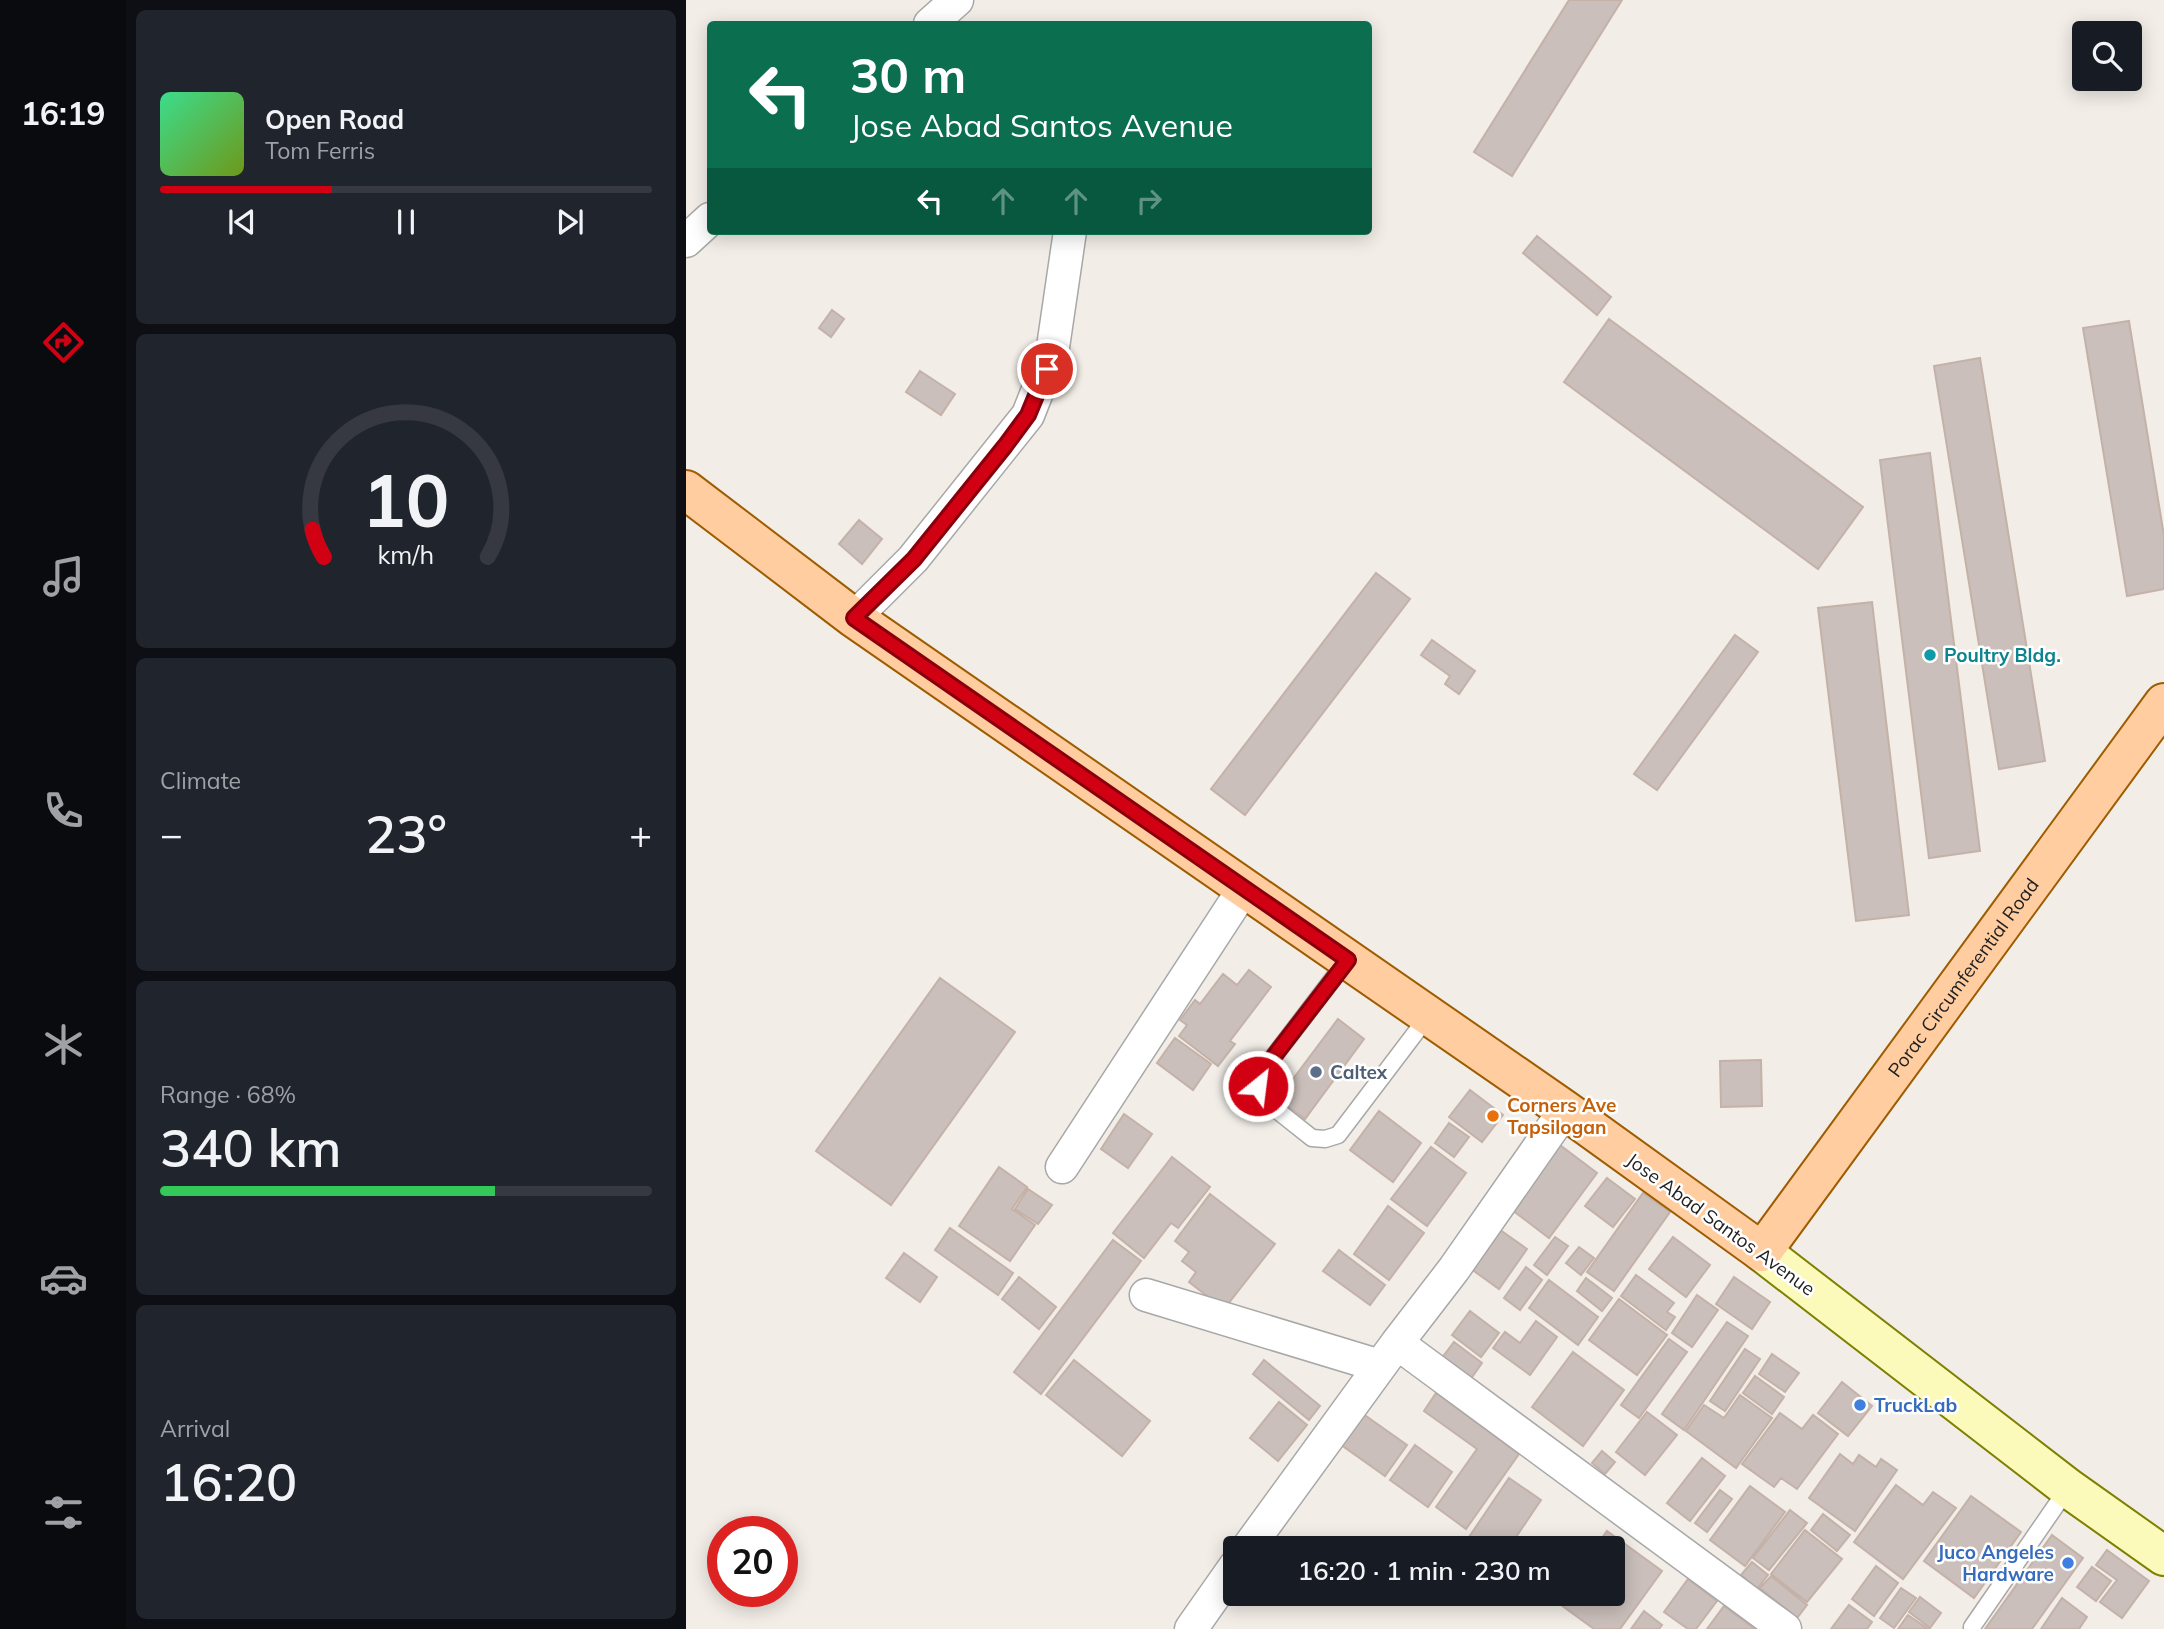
<!DOCTYPE html>
<meta charset="utf-8">
<style>
:root{--surface:#171b24;--page:#20242c;--text:#f1f3f6;--muted:#9ea1a6;--line:#363941;--accent:#d20013}
body{margin:0;font-family:Mulish,sans-serif;background:var(--page);color:var(--text);height:100vh;display:flex;flex-direction:column;font-size:26px;white-space:nowrap}
*{box-sizing:border-box;margin:0}
p{font-size:23px;color:var(--muted)}
.icon{flex:none;width:38px;height:38px;fill:none;stroke:currentColor;stroke-width:2;stroke-linecap:round;stroke-linejoin:round}
.map{position:relative;flex:1;overflow:hidden}
.details{display:flex;flex-direction:column;gap:10px;padding:10px;background:#0d0f14;width:560px}
.details>*{flex:none}
.guide{position:absolute;left:21px;top:21px;width:665px;height:214px;border-radius:7px;box-shadow:0 4px 18px #0003;background:#0b6e4f;color:#fff;overflow:hidden}
.tools{position:absolute;left:1386px;top:21px;display:grid;gap:14px}
.tools a{display:grid;place-items:center;width:70px;height:70px;border-radius:7px;background:var(--surface);box-shadow:0 4px 18px #0003;font-size:35px}
.speed{position:absolute;left:21px;top:1516px;display:flex;gap:14px;font-size:35px;font-weight:700;text-align:center}
.speed>*{display:grid;place-content:center;width:91px;height:91px;border-radius:50%;background:var(--surface);box-shadow:0 4px 18px #0003;line-height:1}
.speed .limit{border:10px solid #d22;background:#fff;color:#111}
.pin{position:absolute;display:grid;place-items:center;width:60px;height:60px;color:#fff;margin:-30px;border:4px solid #fff;border-radius:50%;box-shadow:0 2px 7px #0007}
.me{position:absolute;width:77px;margin:-38px;rotate:29deg;stroke-linejoin:round;filter:drop-shadow(0 0 5px #0008)}
.turn{display:flex;align-items:center;gap:24px;height:147px;padding:0 28px;font-size:32px}
.turn .icon{width:91px;height:91px;stroke-width:2.5}
.turn b{display:block;font-size:49px;line-height:60px}
.lanes{display:flex;align-items:center;height:66px;padding:0 28px;background:#0003;justify-content:center;gap:35px;direction:ltr}
.lanes .off{opacity:.35}
.big{font-size:52px;font-weight:600;line-height:1.1}
.details .card{flex:1;display:flex;flex-direction:column;justify-content:center;gap:10px;min-width:0;padding:0 24px;border-radius:10px;background:var(--page)}
.details .dial{align-items:center;gap:0}
.dial svg{height:182px;overflow:visible;fill:none;stroke:var(--line);stroke-width:7;stroke-linecap:round;text-anchor:middle}
.dial text{fill:var(--text);stroke:none}
.song{display:flex;align-items:center;gap:21px}
.cover{width:84px;height:84px;border-radius:10px;background:linear-gradient(135deg,hsl(150 70% 55%),hsl(80 70% 35%))}
.played{height:7px;border-radius:4px;background:linear-gradient(90deg,var(--accent) 35%,var(--line) 35%)}
.keys{display:flex;justify-content:space-around;direction:ltr}
.heat{display:flex;justify-content:space-between;align-items:center;font-size:38px;direction:ltr}
.charge{height:10px;border-radius:5px;background:linear-gradient(90deg,#34c759 68%,var(--line) 0)}
.trip{position:absolute;left:537px;top:1536px;width:402px;height:70px;border-radius:7px;background:var(--surface);box-shadow:0 4px 18px #0003;font-weight:600;line-height:70px;text-align:center}
main{display:flex;flex:1;min-height:0}
.menu{display:flex;flex-direction:column;width:126px;justify-content:space-around;align-items:center;background:#090b0e;color:var(--muted)}
.menu .icon{width:49px;height:49px}
.menu .selected{color:var(--accent)}
.menu b{font-size:32px;color:var(--text)}
.map>svg:first-child{display:block}
.building{fill:#cabfba;stroke:#c4b2a9;stroke-width:2}
.lines{fill:none;stroke-linecap:round;stroke-linejoin:round}
.lane-casing{stroke:#a8a8a8;stroke-width:19}
.street-casing{stroke:#a8a8a8;stroke-width:35}
.secondary-casing{stroke:#7e8000;stroke-width:42}
.primary-casing{stroke:#9e5c00;stroke-width:42}
.lane{stroke:#fff;stroke-width:16}
.street{stroke:#fff;stroke-width:32}
.secondary{stroke:#fcfabb;stroke-width:38}
.primary{stroke:#ffcd9f;stroke-width:38}
.route-casing{stroke:#88000c;stroke-width:18}
.route{stroke:#d20013;stroke-width:12}
.culture-dot{fill:#0f9aa8;stroke:#fff;stroke-width:2.5}
.service-dot{fill:#5c6f8a;stroke:#fff;stroke-width:2.5}
.food-dot{fill:#e8710a;stroke:#fff;stroke-width:2.5}
.shop-dot{fill:#3f7fe0;stroke:#fff;stroke-width:2.5}
.labels{text-anchor:middle;stroke-width:5;stroke-linejoin:round;paint-order:stroke}
.culture-label{font-size:19px;font-weight:bold;fill:#0d838f;stroke:#fff;text-anchor:start}
.street-label{font-size:19px;fill:#212121;stroke:#fff}
.service-label{font-size:19px;font-weight:bold;fill:#4e5e75;stroke:#fff;text-anchor:start}
.food-label{font-size:19px;font-weight:bold;fill:#c56008;stroke:#fff;text-anchor:start}
.shop-label{font-size:19px;font-weight:bold;fill:#366cbe;stroke:#fff;text-anchor:start}
</style>
<main>
<nav class="menu">
<b>16:19</b>
<svg class="icon selected" aria-label="directions" viewBox="0 0 24 24"><path d="M12 3l9 9-9 9-9-9zM9 14v-3h6M13 9l2 2-2 2"/></svg>
<svg class="icon" aria-label="music" viewBox="0 0 24 24"><path d="M9 18V5l10-2v13"/><circle cx="6" cy="18" r="3"/><circle cx="16" cy="16" r="3"/></svg>
<svg class="icon" aria-label="phone" viewBox="0 0 24 24"><path d="M5 4h4l2 5-3 2q2 4 5 5l2-3 5 2v4C11 20 4 13 5 4z"/></svg>
<svg class="icon" aria-label="climate" viewBox="0 0 24 24"><path d="M12 3v18M4 7l16 10M4 17L20 7"/></svg>
<svg class="icon" aria-label="car" viewBox="0 0 24 24"><path d="M5 17H2v-5l4-1 3-4h7l3 4 3 1v5h-3M9 17h6M6 11h13"/><circle cx="7" cy="17" r="2"/><circle cx="17" cy="17" r="2"/></svg>
<svg class="icon" aria-label="filters" viewBox="0 0 24 24"><path d="M4 7h16M4 17h16"/><circle cx="9" cy="7" r="2"/><circle cx="15" cy="17" r="2"/></svg>
</nav>
<section class="details">
<div class="card">
<div class="song"><i class="cover"></i><div><b>Open Road</b><p>Tom Ferris</p></div></div>
<div class="played"></div>
<div class="keys"><svg class="icon" aria-label="previous" viewBox="0 0 24 24"><path d="M18 5L8 12l10 7zM5 5v14"/></svg><svg class="icon" aria-label="pause" viewBox="0 0 24 24"><path d="M8 5v14M16 5v14"/></svg><svg class="icon" aria-label="next" viewBox="0 0 24 24"><path d="M6 5l10 7-10 7zM19 5v14"/></svg></div>
</div>
<div class="card dial"><svg viewBox="0 0 100 80">
<path d="M14 69A42 42 0 1 1 86 69"/>
<path d="M14 69A42 42 0 0 1 9 57" stroke="#d20013"/>
<text x="50" y="56" font-size="32" font-weight="700">10</text>
<text x="50" y="72" font-size="11">km/h</text>
</svg></div>
<div class="card"><p>Climate</p>
<div class="heat"><a>−</a><b class="big">23°</b><a>+</a></div>
</div>
<div class="card"><p>Range · 68%</p><b class="big">340 km</b><div class="charge"></div></div>
<div class="card"><p>Arrival</p><b class="big">16:20</b></div>
</section>
<div class="map">
<svg width="1478" height="1629" viewBox="0 0 1478 1629">
<rect width="100%" height="100%" fill="#f2ede7"/>
<!-- building -->
<path class="building" d="M883,0h53l-110,176 -38,-24z
M851,236l74,61 -14,18 -74,-62z
M146,310l12,9 -13,18 -12,-9z
M923,319l254,188 -45,62 -254,-187z
M1443,321l35,215v53l-37,7 -44,-268z
M1294,358l65,403 -46,8 -65,-403z
M234,371l35,23 -14,21 -35,-23z
M1244,453l50,398 -51,7 -49,-398z
M173,520l23,19 -20,25 -23,-20z
M690,573l34,26 -165,216 -34,-26z
M1186,602l37,313 -53,6 -38,-313z
M1049,635l23,17 -101,138 -23,-16z
M746,640l43,31 -16,23 -14,-10 5,-8 -29,-21z
M563,970l22,17 -41,54 5,3 -17,22 -39,-30 8,-11 -7,-5 15,-20 5,4 23,-30 14,11z
M254,978l75,54 -124,173 -75,-54z
M652,1019l26,20 -59,80 -27,-20z
M489,1038l36,26 -18,26 -36,-27z
M1075,1060l1,46 -41,1 -1,-46z
M784,1090l33,25 -21,27 -33,-25z
M693,1111l42,32 -28,39 -43,-32z
M438,1114l28,20 -24,34 -27,-19z
M763,1123l20,14 -15,20 -19,-14z
M870,1142l41,31 -48,65 -41,-31z
M745,1147l35,26 -39,53 -36,-27z
M486,1157l38,30 -32,41 -7,-5 -27,35 -31,-25z
M313,1167l28,20 -15,22 23,16 -25,36 -51,-35z
M921,1178l28,21 -22,28 -28,-21z
M342,1189l24,16 -14,19 -23,-15z
M957,1193l27,19 -56,79 -27,-19z
M524,1194l65,50 -51,65 -35,-27 7,-10 -14,-11 7,-9 -14,-11z
M702,1206l36,27 -35,47 -35,-26z
M810,1227l31,22 -28,40 -32,-23z
M264,1228l63,45 -15,22 -63,-45z
M869,1237l13,9 -21,29 -13,-10z
M987,1237l37,28 -24,32 -37,-28z
M427,1240l28,21 -100,133 -27,-22z
M893,1247l15,11 -13,17 -15,-12z
M653,1250l46,35 -15,20 -47,-34z
M218,1253l33,24 -17,25 -34,-24z
M840,1267l16,13 -22,30 -16,-12z
M950,1275l38,28 -7,9 8,5 -9,13 -45,-34z
M333,1277l37,30 -17,22 -37,-30z
M1048,1277l36,25 -18,27 -36,-25z
M900,1278l26,20 -10,13 -25,-20z
M863,1280l49,37 -20,28 -49,-37z
M1011,1295l21,15 -26,37 -20,-14z
M933,1299l48,36 -30,40 -48,-35z
M784,1311l29,22 -18,24 -29,-22z
M850,1321l21,16 -27,38 -37,-27 12,-16 15,11z
M1041,1322l21,14 -64,94 -22,-16z
M983,1339l18,13 -48,66 -18,-13z
M768,1342l28,21 -12,17 -29,-21z
M1059,1349l15,10 -35,52 -15,-10z
M887,1352l51,38 -41,56 -51,-39z
M1086,1354l27,19 -14,19 -26,-18z
M388,1360l76,61 -28,35 -76,-61z
M578,1360l56,46 -11,14 -56,-46z
M1069,1376l29,21 -12,17 -29,-21z
M1156,1382l30,24 -24,30 -30,-23z
M750,1393l83,61 -53,75 -30,-22 41,-58 -53,-38z
M1054,1395l32,23 -36,50 -50,-37 18,-26 20,13z
M593,1402l28,23 -29,36 -28,-23z
M673,1411l48,34 -22,31 -48,-34z
M961,1412l30,23 -32,40 -29,-23z
M1094,1413l22,16 11,-14 25,19 -41,55 -16,-11 -7,9 -32,-23z
M729,1445l37,27 -24,35 -38,-27z
M916,1451l13,11 -10,12 -13,-11z
M1154,1454l13,10 6,-9 17,12 5,-8 16,11 -42,61 -46,-33z
M1016,1458l23,18 -35,45 -23,-18z
M823,1478l32,22 -33,49h-22l-17,-12z
M1210,1485l27,20 10,-13 23,16 -53,71 -49,-37z
M1064,1486l35,26 -40,54 -35,-26z
M1034,1490l12,9 -25,33 -12,-9z
M1285,1496l50,36 -47,66 -50,-37z
M1104,1510l17,13 -38,47 -16,-12z
M1137,1514l27,21 -13,16 -26,-21z
M1119,1530l37,29 -35,43 -36,-28z
M921,1531l55,40 -42,58h-26l-37,-27 5,-8h52v-45h-20z
M1366,1535l31,23 -51,71h-47z
M1421,1550l42,31 -27,37 -22,-16 17,-22 -21,-15z
M1066,1562l16,13 -11,14 -16,-14z
M1190,1566l22,17 -24,33 -22,-17z
M1406,1567l19,14 -15,20 -19,-14z
M1085,1576l36,29 -10,13 -37,-30z
M1002,1579l29,22 -21,28h-8l-24,-17z
M1215,1588l15,10 -22,30 -14,-10z
M1234,1597l21,16 -11,15 -21,-16z
M1376,1598l25,19 -8,12h-38z
M1163,1605l23,17 -5,7h-36z
M1038,1606l31,23h-48z
M958,1611l18,14 -3,4h-28z
M1222,1615l20,14h-30z"/>
<g class="lines">
<defs>
<path id="lane" d="M662,959l-87,114 -3,13 6,14 48,38 13,1 13,-4 91,-120
M1286,1627l96,-139"/>
<path id="street" d="M244,24l27,-24
M0,241l24,-22
M168,618l59,-59 115,-144 24,-61 18,-123
M879,1110l-111,159 -57,74 388,286
M376,1167l181,-277
M460,1295l234,71
M561,1549l150,-206
M505,1629l45,-64"/>
<path id="secondary" d="M1076,1252l306,236 96,68"/>
<g id="primary">
<path id="s1" d="M0,490l168,128 711,492 197,142 402,-549"/>
</g>
</defs>
<!-- lane casing -->
<use href="#lane" class="lane-casing"/>
<!-- street casing -->
<use href="#street" class="street-casing"/>
<!-- secondary casing -->
<use href="#secondary" class="secondary-casing"/>
<!-- primary casing -->
<use href="#primary" class="primary-casing"/>
<!-- lane -->
<use href="#lane" class="lane"/>
<!-- street -->
<use href="#street" class="street"/>
<!-- secondary -->
<use href="#secondary" class="secondary"/>
<!-- primary -->
<use href="#primary" class="primary"/>
</g>
<g class="lines">
<defs>
<path id="route" d="M361,369l-19,46 -23,31 -91,113 -60,59 494,342 -87,113 -3,13"/>
</defs>
<!-- route casing -->
<use href="#route" class="route-casing"/>
<!-- route -->
<use href="#route" class="route"/>
</g>
<!-- markers -->
<circle class="culture-dot" cx="1244" cy="655" r="7"/>
<circle class="service-dot" cx="630" cy="1072" r="7"/>
<circle class="food-dot" cx="807" cy="1116" r="7"/>
<g class="shop-dot">
<circle cx="1174" cy="1405" r="7"/>
<circle cx="1382" cy="1563" r="7"/>
</g>
<g class="labels">
<!-- culture labels -->
<g class="culture-label">
<text x="1258" y="662">Poultry Bldg.</text>
</g>
<!-- street labels -->
<g class="street-label">
<text dy="7" stroke="none"><textPath href="#s1" startOffset="1659">Porac Circumferential Road</textPath></text>
<text transform="translate(1035 1224) rotate(36)" y="7">Jose Abad Santos Avenue</text>
</g>
<!-- service labels -->
<g class="service-label">
<text x="644" y="1079">Caltex</text>
</g>
<!-- food labels -->
<g class="food-label">
<text x="821" y="1112">Corners Ave<tspan x="821" dy="22">Tapsilogan</tspan></text>
</g>
<!-- shop labels -->
<g class="shop-label">
<text x="1188" y="1412">TruckLab</text>
<text x="1368" y="1559" text-anchor="end">Juco Angeles<tspan x="1368" dy="22">Hardware</tspan></text>
</g>
</g>
</svg>
<div class="tools">
<a><svg class="icon" aria-label="search" viewBox="0 0 24 24"><circle cx="10" cy="10" r="6"/><path d="M15 15l6 6"/></svg></a>
</div>
<div class="speed"><div class="limit">20</div></div>
<div class="pin" style="left:361px;top:369px;background:#d93025"><svg class="icon" aria-label="arrive" viewBox="0 0 24 24"><path d="M6 21V4h12l-3 4 3 4H6"/></svg></div>
<svg class="me" style="left:572px;top:1086px" viewBox="-20 -20 40 40"><circle r="17" fill="#d20013" stroke="#fff" stroke-width="3"/><path d="M0-11L8 9 0 5-8 9z" fill="#fff"/></svg>
<div class="trip">16:20 · 1 min · 230 m</div>
<div class="guide">
<div class="turn"><svg class="icon" aria-label="left" viewBox="0 0 24 24"><path d="M17 20v-9H6M10 6l-5 5 5 5"/></svg><div><b>30 m</b>Jose Abad Santos Avenue</div></div>
<div class="lanes"><svg class="icon" aria-label="left" viewBox="0 0 24 24"><path d="M17 20v-9H6M10 6l-5 5 5 5"/></svg><svg class="icon off" aria-label="ahead" viewBox="0 0 24 24"><path d="M12 20V5M6 11l6-6 6 6"/></svg><svg class="icon off" aria-label="ahead" viewBox="0 0 24 24"><path d="M12 20V5M6 11l6-6 6 6"/></svg><svg class="icon off" aria-label="right" viewBox="0 0 24 24"><path d="M7 20v-9h11M14 6l5 5-5 5"/></svg></div>
</div>
</div>
</main>
